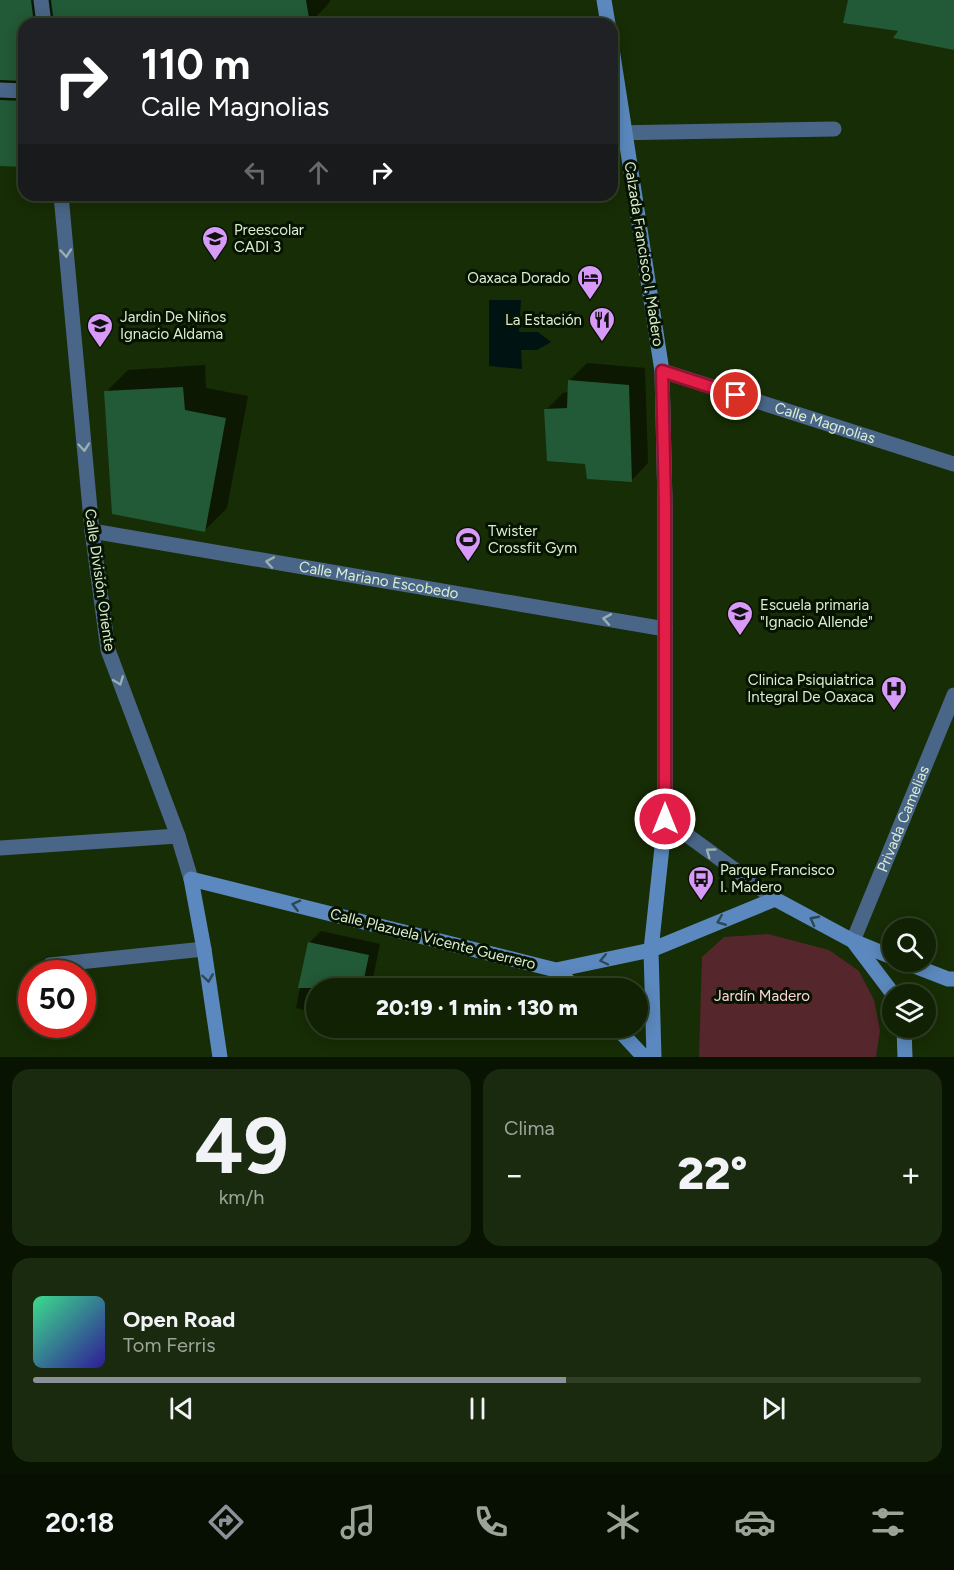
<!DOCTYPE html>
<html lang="es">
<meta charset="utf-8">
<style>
:root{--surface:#112204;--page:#1a2a0e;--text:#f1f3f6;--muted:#9ca49a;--line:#303f26;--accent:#8c9099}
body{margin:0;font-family:Figtree,sans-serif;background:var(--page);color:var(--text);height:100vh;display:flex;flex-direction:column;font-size:22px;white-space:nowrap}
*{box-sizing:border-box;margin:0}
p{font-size:20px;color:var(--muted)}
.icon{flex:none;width:33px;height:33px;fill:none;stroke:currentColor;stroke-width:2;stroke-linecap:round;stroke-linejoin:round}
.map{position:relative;height:1057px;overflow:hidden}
.sheet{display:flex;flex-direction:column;gap:12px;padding:12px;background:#091302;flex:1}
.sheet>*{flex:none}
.top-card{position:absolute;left:18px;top:18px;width:600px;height:183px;border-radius:18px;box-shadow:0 3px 15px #0003,0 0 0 2px var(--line);background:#202124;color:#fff;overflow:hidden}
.controls{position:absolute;left:882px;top:918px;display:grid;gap:12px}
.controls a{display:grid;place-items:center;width:54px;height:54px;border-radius:50%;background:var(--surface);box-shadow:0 3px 15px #0003,0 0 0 2px var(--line);font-size:30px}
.speed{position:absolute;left:18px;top:960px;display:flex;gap:12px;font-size:30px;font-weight:700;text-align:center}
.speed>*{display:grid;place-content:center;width:78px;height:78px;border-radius:50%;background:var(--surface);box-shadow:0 3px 15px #0003,0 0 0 2px var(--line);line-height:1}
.speed .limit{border:9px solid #d22;background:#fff;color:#111}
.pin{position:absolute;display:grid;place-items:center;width:51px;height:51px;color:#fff;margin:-26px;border:3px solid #fff;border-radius:50%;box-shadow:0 2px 6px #0007}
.me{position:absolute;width:66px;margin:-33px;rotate:0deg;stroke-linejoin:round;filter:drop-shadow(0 0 4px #0008)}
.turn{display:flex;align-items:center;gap:21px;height:126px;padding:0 24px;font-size:27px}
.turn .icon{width:78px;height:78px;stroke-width:2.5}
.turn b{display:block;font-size:42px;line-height:51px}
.lanes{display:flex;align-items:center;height:57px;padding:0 24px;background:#0003;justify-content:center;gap:30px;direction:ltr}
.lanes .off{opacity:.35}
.big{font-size:45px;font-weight:800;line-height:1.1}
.sheet .card{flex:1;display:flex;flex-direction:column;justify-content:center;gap:9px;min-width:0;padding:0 21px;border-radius:18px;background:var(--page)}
.sheet .dial{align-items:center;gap:0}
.dial b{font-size:78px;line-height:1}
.song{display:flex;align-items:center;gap:18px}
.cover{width:72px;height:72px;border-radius:9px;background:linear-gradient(135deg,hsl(150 70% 55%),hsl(250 70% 35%))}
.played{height:6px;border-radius:3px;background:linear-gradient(90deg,var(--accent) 60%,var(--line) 60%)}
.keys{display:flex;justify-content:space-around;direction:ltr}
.heat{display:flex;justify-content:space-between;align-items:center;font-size:33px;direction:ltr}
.sheet .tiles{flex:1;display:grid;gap:12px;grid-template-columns:1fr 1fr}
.card:last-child{grid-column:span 2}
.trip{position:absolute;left:306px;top:978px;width:342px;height:60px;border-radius:30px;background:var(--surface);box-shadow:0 3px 15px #0003,0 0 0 2px var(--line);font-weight:800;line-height:60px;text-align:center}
.dock{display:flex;height:96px;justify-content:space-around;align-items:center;background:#070e02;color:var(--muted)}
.dock .icon{width:42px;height:42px}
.dock .current{color:var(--accent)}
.dock b{font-size:27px;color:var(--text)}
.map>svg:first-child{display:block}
.green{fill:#55262c}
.water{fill:#001313}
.shadow{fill:#0007}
.building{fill:#225937}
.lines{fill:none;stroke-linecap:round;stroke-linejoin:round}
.service{stroke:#496587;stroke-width:15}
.minor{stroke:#496587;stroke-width:15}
.tertiary{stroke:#496587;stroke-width:15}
.secondary{stroke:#5b88be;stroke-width:15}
.oneway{stroke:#99b0af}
.oneway2{stroke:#2d4856}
.route-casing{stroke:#92132f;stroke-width:15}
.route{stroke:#e11d48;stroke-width:10}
.labels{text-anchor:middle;stroke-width:6;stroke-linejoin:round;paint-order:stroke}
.poi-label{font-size:15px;fill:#dbedd0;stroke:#071301;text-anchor:start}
.street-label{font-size:15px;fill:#dbedd0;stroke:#071301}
.park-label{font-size:15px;fill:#fed6d9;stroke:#071301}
</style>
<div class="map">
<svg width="954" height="1057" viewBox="0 0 954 1057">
<rect width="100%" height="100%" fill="#172d05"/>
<!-- green -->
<path class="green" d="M768,934l61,16 30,21 15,29 6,30 -4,27h-177l3,-100 22,-20z"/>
<!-- water -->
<path class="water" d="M489,300h32l-2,32h19l13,10 -14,8h-16l1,19 -33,-3z"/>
<!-- shadow -->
<path class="shadow" d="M0,0h330v2l-20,21 -286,1v142l-24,-2z
M587,363l58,5 3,95 -17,18 -44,-18 -41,-53 17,-17 6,-1 1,-12z
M205,365l1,23 42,8 -21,112 -22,22 -99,-138 22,-22z
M321,931l59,13 -9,44h-55v25l-20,-5 13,-65z"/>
<!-- building -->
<path class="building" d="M0,0h31l3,24h-10v57l-24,-1z
M51,0h255l4,24h-256z
M848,0h106v50l-61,-12 5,-7 -55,-8z
M0,100l24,1v66l-24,-1z
M568,380l61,5 3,97 -45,-3 -2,-15 -38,-3 -3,-52 23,-1z
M183,387l2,23 41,8 -21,114 -93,-18 -8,-123z
M308,942l61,13 -7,33h-64z"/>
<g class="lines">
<!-- service -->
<path class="service" d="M612,133l222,-4"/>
<!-- minor -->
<g class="minor">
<path d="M0,90l24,1"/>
<path id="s1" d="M662,371l292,93"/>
<path id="s2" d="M92,531l573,98"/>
<path d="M0,848l178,-12"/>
<path id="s3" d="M853,941l101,-246"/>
<path d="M50,965l154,-16"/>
</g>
<!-- tertiary -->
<path class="tertiary" d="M41,0l3,24
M61,195l31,336 16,119 70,186 13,43
M665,819l110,80"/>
<!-- secondary -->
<path class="secondary" d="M604,0l4,24
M612,49l50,322 3,133v315l-14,131 3,107
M853,941l40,53
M904,962l44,17h6
M556,970l20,18
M617,1028l27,29
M904,1028l1,29
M220,1057l-16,-108 -13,-70 365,91 95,-20 124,-51 78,42 39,16"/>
</g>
<!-- one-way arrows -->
<defs><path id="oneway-chevron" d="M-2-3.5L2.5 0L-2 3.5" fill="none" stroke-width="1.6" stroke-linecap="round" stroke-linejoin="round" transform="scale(1.5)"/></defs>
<g class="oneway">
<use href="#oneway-chevron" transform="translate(66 253) rotate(85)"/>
<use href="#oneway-chevron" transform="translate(84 447) rotate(85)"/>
<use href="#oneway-chevron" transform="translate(270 562) rotate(-170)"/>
<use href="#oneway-chevron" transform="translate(607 619) rotate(-170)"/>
<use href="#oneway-chevron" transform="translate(119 681) rotate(69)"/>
<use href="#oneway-chevron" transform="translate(710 852) rotate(-144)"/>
</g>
<g class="oneway2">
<use href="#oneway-chevron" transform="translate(296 905) rotate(-166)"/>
<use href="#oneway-chevron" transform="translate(814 920) rotate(-152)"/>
<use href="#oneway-chevron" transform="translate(721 921) rotate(158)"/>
<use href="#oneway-chevron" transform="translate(604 960) rotate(168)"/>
<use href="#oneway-chevron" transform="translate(208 978) rotate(82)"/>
</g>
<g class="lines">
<defs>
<path id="route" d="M665,819v-315l-3,-133 74,24"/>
</defs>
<!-- route casing -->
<use href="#route" class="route-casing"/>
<!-- route -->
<use href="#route" class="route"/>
</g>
<!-- icons -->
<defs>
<symbol id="school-pin" viewBox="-11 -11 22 30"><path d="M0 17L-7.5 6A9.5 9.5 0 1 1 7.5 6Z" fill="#d89af8" stroke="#071301"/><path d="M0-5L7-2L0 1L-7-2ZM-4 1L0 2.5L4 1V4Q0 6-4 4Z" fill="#111"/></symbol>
<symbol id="hotel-pin" viewBox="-11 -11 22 30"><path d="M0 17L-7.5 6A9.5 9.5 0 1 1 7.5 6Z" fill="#d89af8" stroke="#071301"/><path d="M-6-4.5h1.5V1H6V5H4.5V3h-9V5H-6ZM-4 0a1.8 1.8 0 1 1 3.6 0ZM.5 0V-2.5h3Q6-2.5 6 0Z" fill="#111"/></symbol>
<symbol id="restaurant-pin" viewBox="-11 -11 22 30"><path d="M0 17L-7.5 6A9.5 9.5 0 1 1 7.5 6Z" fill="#d89af8" stroke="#071301"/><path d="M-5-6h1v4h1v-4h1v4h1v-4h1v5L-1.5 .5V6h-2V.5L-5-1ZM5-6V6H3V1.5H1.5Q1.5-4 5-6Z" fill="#111"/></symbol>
<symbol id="stadium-pin" viewBox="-11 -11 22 30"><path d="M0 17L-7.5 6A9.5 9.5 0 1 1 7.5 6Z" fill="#d89af8" stroke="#071301"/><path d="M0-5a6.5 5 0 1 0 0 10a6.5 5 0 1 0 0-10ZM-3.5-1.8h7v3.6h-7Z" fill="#111"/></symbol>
<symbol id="hospital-pin" viewBox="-11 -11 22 30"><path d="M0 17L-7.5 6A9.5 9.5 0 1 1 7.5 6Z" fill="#d89af8" stroke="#071301"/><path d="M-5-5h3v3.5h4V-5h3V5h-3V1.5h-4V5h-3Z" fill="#111"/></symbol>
<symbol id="bus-pin" viewBox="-11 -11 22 30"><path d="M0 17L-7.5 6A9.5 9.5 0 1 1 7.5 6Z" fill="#d89af8" stroke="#071301"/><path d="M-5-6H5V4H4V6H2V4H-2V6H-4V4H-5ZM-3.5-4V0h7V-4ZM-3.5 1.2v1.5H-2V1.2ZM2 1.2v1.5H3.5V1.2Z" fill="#111"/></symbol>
</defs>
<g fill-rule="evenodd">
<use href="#school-pin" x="200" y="224" width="30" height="40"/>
<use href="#hotel-pin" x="575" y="263" width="30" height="40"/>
<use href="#restaurant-pin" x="587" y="305" width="30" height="40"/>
<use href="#school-pin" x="85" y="311" width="30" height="40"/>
<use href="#stadium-pin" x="453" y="525" width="30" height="40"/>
<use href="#school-pin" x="725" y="599" width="30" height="40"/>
<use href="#hospital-pin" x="879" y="674" width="30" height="40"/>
<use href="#bus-pin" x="686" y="864" width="30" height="40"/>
</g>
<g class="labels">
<!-- poi labels -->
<g class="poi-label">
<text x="234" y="235">Preescolar<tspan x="234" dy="17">CADI 3</tspan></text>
<text x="570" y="283" text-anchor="end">Oaxaca Dorado</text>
<text x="120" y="322">Jardin De Niños<tspan x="120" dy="17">Ignacio Aldama</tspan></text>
<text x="582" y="325" text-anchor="end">La Estación</text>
<text x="488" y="536">Twister<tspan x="488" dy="17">Crossfit Gym</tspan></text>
<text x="760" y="610">Escuela primaria<tspan x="760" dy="17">"Ignacio Allende"</tspan></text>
<text x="874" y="685" text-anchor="end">Clinica Psiquiatrica<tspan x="874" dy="17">Integral De Oaxaca</tspan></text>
<text x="720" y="875">Parque Francisco<tspan x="720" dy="17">I. Madero</tspan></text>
</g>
<!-- street labels -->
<g class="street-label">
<text transform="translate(644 254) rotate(81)" y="5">Calzada Francisco I. Madero</text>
<text dy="5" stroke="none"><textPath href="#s1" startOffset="171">Calle Magnolias</textPath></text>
<text transform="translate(100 580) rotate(82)" y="5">Calle División Oriente</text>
<text dy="5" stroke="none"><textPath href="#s2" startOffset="291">Calle Mariano Escobedo</textPath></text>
<text dy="5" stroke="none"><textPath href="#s3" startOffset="132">Privada Camelias</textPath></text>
<text transform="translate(433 939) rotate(14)" y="5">Calle Plazuela Vicente Guerrero</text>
</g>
<!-- park labels -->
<g class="park-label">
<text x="762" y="1001">Jardín Madero</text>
</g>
</g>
</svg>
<div class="controls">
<a><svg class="icon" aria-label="search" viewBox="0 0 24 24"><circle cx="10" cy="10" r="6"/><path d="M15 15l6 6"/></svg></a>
<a><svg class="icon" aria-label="layers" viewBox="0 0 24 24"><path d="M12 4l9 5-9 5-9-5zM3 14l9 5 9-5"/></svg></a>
</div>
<div class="speed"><div class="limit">50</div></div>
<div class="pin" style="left:736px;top:395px;background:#d93025"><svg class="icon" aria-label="arrive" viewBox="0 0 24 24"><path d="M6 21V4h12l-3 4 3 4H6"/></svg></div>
<svg class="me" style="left:665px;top:819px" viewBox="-20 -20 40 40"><circle r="17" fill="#e11d48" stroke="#fff" stroke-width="3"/><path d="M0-11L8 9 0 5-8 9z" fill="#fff"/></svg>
<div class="trip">20:19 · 1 min · 130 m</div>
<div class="top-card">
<div class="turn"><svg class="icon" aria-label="right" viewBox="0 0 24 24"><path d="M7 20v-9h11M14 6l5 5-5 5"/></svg><div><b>110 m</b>Calle Magnolias</div></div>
<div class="lanes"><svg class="icon off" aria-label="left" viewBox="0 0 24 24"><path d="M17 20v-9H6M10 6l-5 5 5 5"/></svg><svg class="icon off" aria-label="ahead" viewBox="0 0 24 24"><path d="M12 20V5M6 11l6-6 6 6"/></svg><svg class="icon" aria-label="right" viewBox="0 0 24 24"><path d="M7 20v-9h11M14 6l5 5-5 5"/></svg></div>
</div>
</div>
<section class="sheet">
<div class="tiles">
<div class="card dial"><b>49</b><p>km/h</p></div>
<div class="card"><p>Clima</p>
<div class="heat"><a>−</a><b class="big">22°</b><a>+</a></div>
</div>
<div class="card">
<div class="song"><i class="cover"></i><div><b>Open Road</b><p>Tom Ferris</p></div></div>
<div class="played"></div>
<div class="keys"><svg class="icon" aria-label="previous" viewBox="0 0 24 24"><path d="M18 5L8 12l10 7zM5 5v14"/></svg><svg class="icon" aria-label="pause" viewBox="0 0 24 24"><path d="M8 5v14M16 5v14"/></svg><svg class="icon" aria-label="next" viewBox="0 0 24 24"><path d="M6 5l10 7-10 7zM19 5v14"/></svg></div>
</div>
</div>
</section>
<nav class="dock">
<b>20:18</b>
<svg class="icon current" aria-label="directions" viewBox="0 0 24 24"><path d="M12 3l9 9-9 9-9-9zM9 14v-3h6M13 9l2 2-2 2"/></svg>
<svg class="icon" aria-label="music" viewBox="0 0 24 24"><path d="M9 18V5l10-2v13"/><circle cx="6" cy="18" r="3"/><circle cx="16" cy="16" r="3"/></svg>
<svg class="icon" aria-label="phone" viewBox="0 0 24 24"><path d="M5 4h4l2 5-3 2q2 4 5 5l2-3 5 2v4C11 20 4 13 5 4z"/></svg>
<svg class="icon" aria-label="climate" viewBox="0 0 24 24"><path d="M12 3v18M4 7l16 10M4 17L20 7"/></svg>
<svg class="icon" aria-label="car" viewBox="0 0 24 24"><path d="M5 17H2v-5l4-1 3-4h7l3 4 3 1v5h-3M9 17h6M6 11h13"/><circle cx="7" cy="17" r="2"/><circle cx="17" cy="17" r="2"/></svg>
<svg class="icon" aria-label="filters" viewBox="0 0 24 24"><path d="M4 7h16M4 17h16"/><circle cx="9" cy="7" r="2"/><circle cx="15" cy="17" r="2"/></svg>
</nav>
